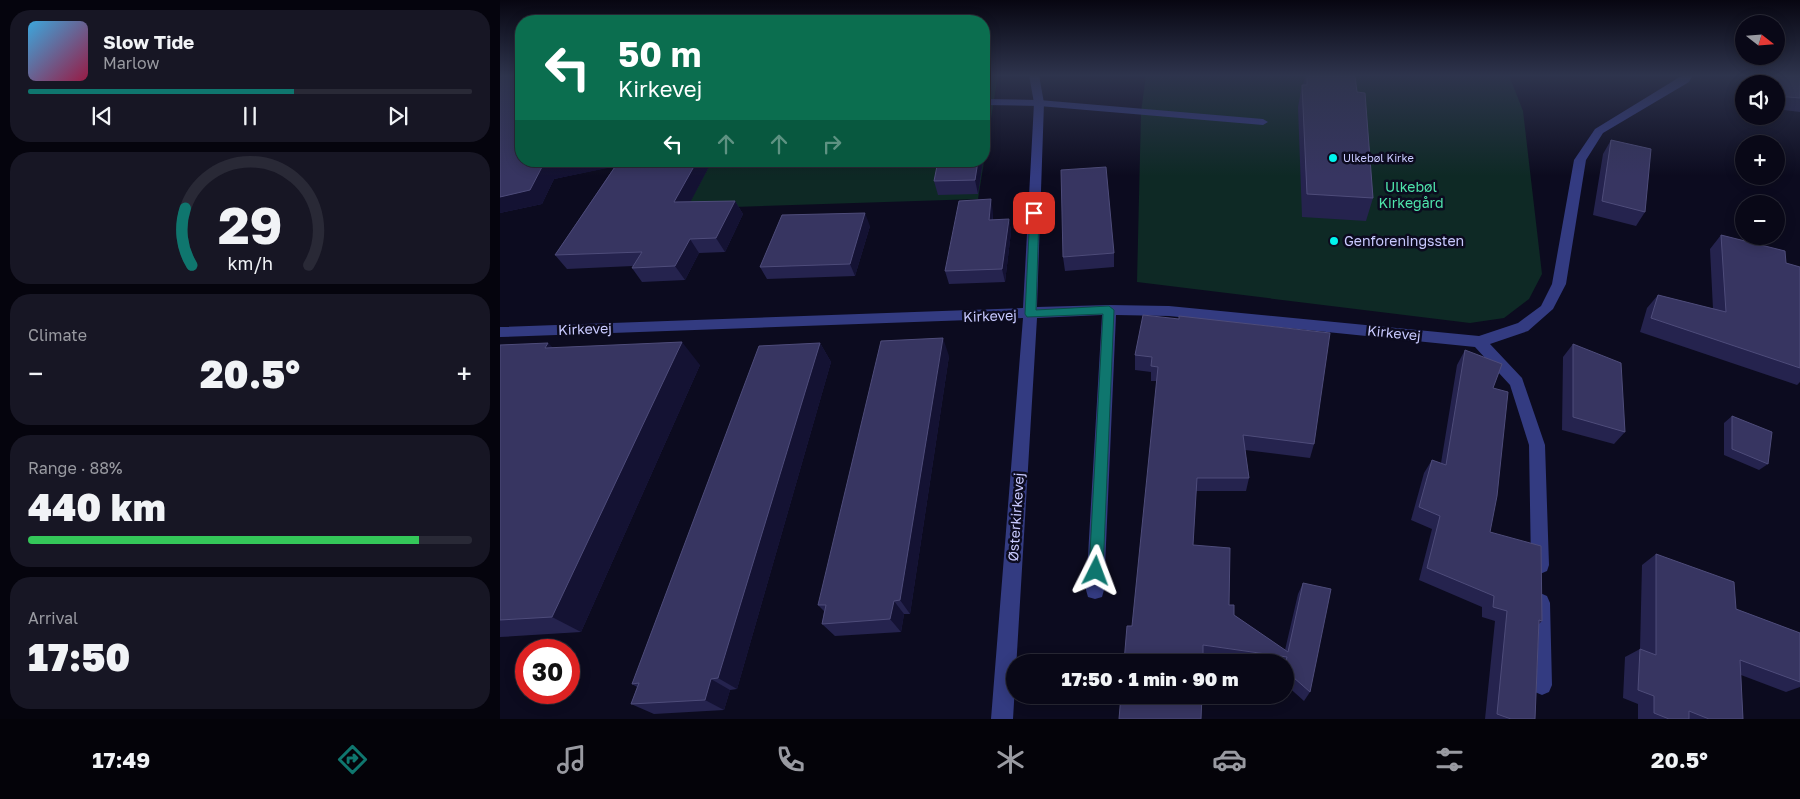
<!DOCTYPE html>
<meta charset="utf-8">
<style>
:root{--surface:#090817;--page:#171624;--text:#f1f3f6;--muted:#999aa1;--line:#292936;--accent:#0f766e}
body{margin:0;font-family:"Golos Text",sans-serif;background:var(--page);color:var(--text);height:100vh;display:flex;flex-direction:column;font-size:19px;white-space:nowrap}
*{box-sizing:border-box;margin:0}
p{font-size:16px;color:var(--muted)}
.icon{flex:none;width:28px;height:28px;fill:none;stroke:currentColor;stroke-width:2;stroke-linecap:round;stroke-linejoin:round}
.map{position:relative;flex:1;overflow:hidden}
.sheet{display:flex;flex-direction:column;gap:10px;padding:10px;background:#05040d;width:500px}
.sheet>*{flex:none}
.top-card{position:absolute;left:15px;top:15px;width:475px;height:152px;border-radius:20px;box-shadow:0 2px 12px #0003,0 0 0 1px var(--line);background:#0b6e4f;color:#fff;overflow:hidden}
.needle{width:32px;rotate:107deg}
.controls{position:absolute;left:1235px;top:15px;display:grid;gap:10px}
.controls a{display:grid;place-items:center;width:50px;height:50px;border-radius:50%;background:var(--surface);box-shadow:0 2px 12px #0003,0 0 0 1px var(--line);font-size:25px}
.speed{position:absolute;left:15px;top:639px;display:flex;gap:10px;font-size:25px;font-weight:700;text-align:center}
.speed>*{display:grid;place-content:center;width:65px;height:65px;border-radius:50%;background:var(--surface);box-shadow:0 2px 12px #0003,0 0 0 1px var(--line);line-height:1}
.speed .limit{border:8px solid #d22;background:#fff;color:#111}
.pin{position:absolute;display:grid;place-items:center;width:42px;height:42px;color:#fff;margin:-21px;border-radius:10px;box-shadow:0 2px 8px #0006}
.me{position:absolute;width:55px;margin:-28px;rotate:3deg;stroke-linejoin:round;filter:drop-shadow(0 0 4px #0008)}
.turn{display:flex;align-items:center;gap:18px;height:105px;padding:0 20px;font-size:22px}
.turn .icon{width:65px;height:65px;stroke-width:2.5}
.turn b{display:block;font-size:35px;line-height:42px}
.lanes{display:flex;align-items:center;height:48px;padding:0 20px;background:#0003;justify-content:center;gap:25px;direction:ltr}
.lanes .off{opacity:.35}
.big{font-size:38px;font-weight:800;line-height:1.1}
.sheet .widget{flex:1;display:flex;flex-direction:column;justify-content:center;gap:8px;min-width:0;padding:0 18px;border-radius:20px;background:var(--page)}
.sheet .dial{align-items:center;gap:0}
.dial svg{height:130px;overflow:visible;fill:none;stroke:var(--line);stroke-width:7;stroke-linecap:round;text-anchor:middle}
.dial text{fill:var(--text);stroke:none}
.song{display:flex;align-items:center;gap:15px}
.cover{width:60px;height:60px;border-radius:8px;background:linear-gradient(135deg,hsl(200 70% 55%),hsl(340 70% 35%))}
.played{height:5px;border-radius:2px;background:linear-gradient(90deg,var(--accent) 60%,var(--line) 60%)}
.keys{display:flex;justify-content:space-around;direction:ltr}
.heat{display:flex;justify-content:space-between;align-items:center;font-size:28px;direction:ltr}
.charge{height:8px;border-radius:4px;background:linear-gradient(90deg,#34c759 88%,var(--line) 0)}
.trip{position:absolute;left:506px;top:654px;width:288px;height:50px;border-radius:25px;background:var(--surface);box-shadow:0 2px 12px #0003,0 0 0 1px var(--line);font-weight:800;line-height:50px;text-align:center}
.dock{display:flex;height:80px;justify-content:space-around;align-items:center;background:#040309;color:var(--muted)}
.dock .icon{width:35px;height:35px}
.dock .selected{color:var(--accent)}
.dock b{font-size:22px;color:var(--text)}
main{display:flex;flex:1;min-height:0}
.map>svg:first-child{display:block}
.green{fill:#0e2925}
.lines{fill:none;stroke-linecap:round;stroke-linejoin:round}
.lane{fill:#333b81;fill-rule:evenodd}
.street{fill:#333b81;fill-rule:evenodd}
.wall{fill:#25234e}
.shaded-wall{fill:#141233}
.building{fill:#373561;stroke:#4e4c7a}
.route{fill:#0f766e;stroke:#0a4d48}
.poi-dot{fill:#00f4ed;stroke:#0c0b1f;stroke-width:2}
.labels{text-anchor:middle;stroke-width:5;stroke-linejoin:round;paint-order:stroke}
.far-poi-label{font-size:11px;fill:#c9caff;stroke:#0c0b1f;text-anchor:start}
.park-label{font-size:14px;fill:#4fe5ac;stroke:#0c0b1f}
.poi-label{font-size:14px;fill:#c9caff;stroke:#0c0b1f;text-anchor:start}
.street-label{font-size:14px;fill:#c9caff;stroke:#0c0b1f}
</style>
<main>
<section class="sheet">
<div class="widget">
<div class="song"><i class="cover"></i><div><b>Slow Tide</b><p>Marlow</p></div></div>
<div class="played"></div>
<div class="keys"><svg class="icon" aria-label="previous" viewBox="0 0 24 24"><path d="M18 5L8 12l10 7zM5 5v14"/></svg><svg class="icon" aria-label="pause" viewBox="0 0 24 24"><path d="M8 5v14M16 5v14"/></svg><svg class="icon" aria-label="next" viewBox="0 0 24 24"><path d="M6 5l10 7-10 7zM19 5v14"/></svg></div>
</div>
<div class="widget dial"><svg viewBox="0 0 100 80">
<path d="M14 69A42 42 0 1 1 86 69"/>
<path d="M14 69A42 42 0 0 1 10 34" stroke="#0f766e"/>
<text x="50" y="56" font-size="32" font-weight="700">29</text>
<text x="50" y="72" font-size="11">km/h</text>
</svg></div>
<div class="widget"><p>Climate</p>
<div class="heat"><a>−</a><b class="big">20.5°</b><a>+</a></div>
</div>
<div class="widget"><p>Range · 88%</p><b class="big">440 km</b><div class="charge"></div></div>
<div class="widget"><p>Arrival</p><b class="big">17:50</b></div>
</section>
<div class="map">
<svg width="1300" height="719" viewBox="0 0 1300 719">
<rect width="100%" height="100%" fill="#0c0b1f"/>
<!-- green -->
<path class="green" d="M484,75h14l-20,124 -366,12 31,-50h341z
M646,75h363l14,36 19,163 -13,25 -25,19 -34,5 -333,-41 4,-170z"/>
<g class="lines">
<!-- lane -->
<path class="lane" d="M484,99l55,1 224,19 5,3 -5,3 -224,-19 -55,-1z"/>
<!-- street -->
<path class="street" d="M529,75h10l5,28 -7,204 72,-2 60,1 310,30 39,-13 23,-17 11,-22 22,-124 21,-31 88,-54h10l-4,7 -86,51 -17,27 -20,124 -13,25 -25,22 -38,13 32,34 23,67 4,120 -2,6 -7,3 -7,-3 -2,-6 -2,-120 -19,-60 -35,-38 -306,-31 -53,-1 -12,275 -2,7 -7,2 -7,-2 -2,-7 16,-275 -65,3 -24,401h-22l32,-401 -523,19v-10l523,-19 11,-205z
M1040,593l7,3 3,7 2,82 -3,7 -7,3 -7,-3 -3,-7 -2,-82 3,-7z"/>
</g>
<!-- wall -->
<path class="wall" d="M0,76l21,85h191l-22,41 45,-1 8,13 -18,38 -26,1 -14,27 -43,2 -10,-14 1,-2 -66,3 -12,-14 60,-89 -61,13 -12,25 -42,9z
M805,76h50l18,122 -7,23 -64,-4 -4,-110 4,-22h1z
M1249,76h51v36l-24,-3v-25h-25z
M1111,140l34,72 -9,14 -43,-11 10,-61z
M438,161h45l-5,33 -40,1 -4,-14z
M493,212v8l16,-1 2,13 -6,50 -56,2 -4,-13z
M370,226l-15,50 -88,3 -7,-12z
M1221,235l65,28 14,4v115l-3,3 -157,-53 7,-24 11,-13 55,14 -3,-60z
M614,253v14l-49,4 -2,-14z
M643,315l171,129 -4,14 -65,-8 4,28 -3,13h-50l-3,54 36,60 5,10 51,35 13,-56 5,-11 7,109 -6,9 -19,-17v-22h-31l-51,-7 -47,-274h-5v-9l-16,-2v-15z
M320,343l11,19 -94,327 -7,1 -6,20 -70,4 -23,-10 6,-17 -5,-3z
M1073,344l52,88 -11,12 -52,-14 1,-73z
M0,345l53,3 147,17 -119,267 -81,5z
M965,350l28,38 -3,144 52,89 -3,3 -4,95h-50l10,-98 -13,-4v-10l-63,-27 13,-51 -21,-9 13,-47 8,-13 9,3 16,-98z
M449,356l-39,258h-6l-3,18 -66,4 -13,-12 2,-13 -6,-6z
M1232,416l36,48 -9,6 -35,-15v-32z
M1156,554l80,55 64,24v54l-14,5 -45,-17 2,44h-105v-15l-15,-6 2,-41 15,-8 2,-84z"/>
<!-- shaded-wall -->
<path class="shaded-wall" d="M484,143l1,7 -1,9z
M64,161h72l1,1 -83,17 -12,25 -42,9v-16l43,-32z
M197,161h15l-29,55 -9,-14z
M478,161h5l-5,33 -3,-14z
M491,199l2,13 -1,21 -3,-13z
M235,201l8,13 -18,38 -9,-14z
M365,213l5,13 -15,50 -5,-12z
M509,219l2,13 -6,50 -3,-13z
M190,239l9,14 -14,27 -10,-14z
M443,338l6,18 -39,258 -10,-14z
M182,342l18,23 -119,267 -29,-15z
M48,343l23,22 -26,-17z
M320,343l11,19 -94,327 -19,-11z
M394,601l10,13 -3,18 -11,-13z
M211,679l19,11 -6,20 -19,-10z"/>
<!-- building -->
<path class="building" d="M0,76h21v85h43l-21,4 -13,25 -30,7z
M807,76h48l2,16 8,1 8,105 -66,-4 -5,-109h5z
M1262,76h38v22l-24,-2v-12h-12z
M1111,140l40,9 -6,63 -43,-11z
M119,161h78l-23,41 61,-1 -19,37 -26,1 -15,27 -43,2 10,-16 -87,3z
M438,161h40l-3,19 -41,1z
M606,167l8,86 -51,4 -2,-87z
M491,199l-2,21 20,-1 -7,50 -57,2 14,-70z
M365,213l-15,51 -90,3 22,-52z
M1221,235l64,16 1,12 14,4v101l-149,-50 7,-23 68,17z
M643,315l36,4v-3l151,17 -16,111 -71,-9 6,43h-52l-4,67 37,3 -1,57h5v10l54,37 15,-69 28,6 -21,103 -25,-22v-6l2,-7 -84,-12v17h-79l3,-36h5l26,-259 -7,-1 1,-9 -17,-2z
M443,338l-43,262 -6,1 -4,18 -68,5 4,-19h-8l63,-264z
M182,342l-130,275 -52,3v-275l48,-2 -3,5z
M320,343l-102,335 -7,1 -6,21 -74,4 8,-21 -7,1 127,-338z
M1073,344l48,19 4,69 -52,-15z
M965,350l37,14 -9,24 15,4 -11,104 -7,36 51,14 1,75 -3,-1 -4,99h-24l-14,-5 10,-103 -14,-4 1,-11 -67,-28 13,-52 -21,-9 13,-47 14,5z
M1232,416l40,16 -4,32 -36,-15z
M1156,554l78,28 2,27 64,24v49l-60,-22 3,59h-34l-20,-8v8h-20l-15,-6v-17l-16,-6 2,-41 16,6z
M621,695h81l-1,24h-82z"/>
<!-- sky -->
<linearGradient id="sky" x2="0" y2="1"><stop stop-color="#070611"/><stop offset="0.43" stop-color="#2e344d"/><stop offset="1" stop-color="#2e344d" stop-opacity="0"/></linearGradient>
<rect width="1300" height="176" fill="url(#sky)"/>
<!-- route -->
<path class="route" d="M534,210l5,3 -3,97 73,-4 5,4 -11,261 -2,5 -5,2 -5,-2 -2,-5 14,-257 -76,3 -2,-3 5,-101z"/>
<!-- markers -->
<g class="poi-dot">
<circle cx="833" cy="158" r="5"/>
<circle cx="834" cy="241" r="5"/>
</g>
<g class="labels">
<!-- far-poi labels -->
<g class="far-poi-label">
<text x="843" y="162">Ulkebøl Kirke</text>
</g>
<!-- park labels -->
<g class="park-label">
<text x="911" y="192">Ulkebøl<tspan x="911" dy="16">Kirkegård</tspan></text>
</g>
<!-- poi labels -->
<g class="poi-label">
<text x="844" y="246">Genforeningssten</text>
</g>
<!-- street labels -->
<g class="street-label">
<text transform="translate(490 316) rotate(-2)" y="5">Kirkevej</text>
<text transform="translate(85 329) rotate(-2)" y="5">Kirkevej</text>
<text transform="translate(894 333) rotate(6)" y="5">Kirkevej</text>
<text transform="translate(516 517) rotate(-86)" y="5">Østerkirkevej</text>
</g>
</g>
</svg>
<div class="controls">
<a><svg class="needle" viewBox="-14 -14 28 28"><path d="M0-13l5 13h-10z" fill="#e53935"/><path d="M0 13l5-13h-10z" fill="#999aa1"/></svg></a>
<a><svg class="icon" aria-label="sound" viewBox="0 0 24 24"><path d="M4 9h4l5-4v14l-5-4H4zM17 9q2 3 0 6"/></svg></a>
<a>+</a>
<a>−</a>
</div>
<div class="speed"><div class="limit">30</div></div>
<div class="pin" style="left:534px;top:213px;background:#d93025"><svg class="icon" aria-label="arrive" viewBox="0 0 24 24"><path d="M6 21V4h12l-3 4 3 4H6"/></svg></div>
<svg class="me" style="left:596px;top:571px" viewBox="-20 -20 40 40"><path d="M0-17L14 15 0 8-14 15z" fill="#0f766e" stroke="#fff" stroke-width="4"/></svg>
<div class="trip">17:50 · 1 min · 90 m</div>
<div class="top-card">
<div class="turn"><svg class="icon" aria-label="left" viewBox="0 0 24 24"><path d="M17 20v-9H6M10 6l-5 5 5 5"/></svg><div><b>50 m</b>Kirkevej</div></div>
<div class="lanes"><svg class="icon" aria-label="left" viewBox="0 0 24 24"><path d="M17 20v-9H6M10 6l-5 5 5 5"/></svg><svg class="icon off" aria-label="ahead" viewBox="0 0 24 24"><path d="M12 20V5M6 11l6-6 6 6"/></svg><svg class="icon off" aria-label="ahead" viewBox="0 0 24 24"><path d="M12 20V5M6 11l6-6 6 6"/></svg><svg class="icon off" aria-label="right" viewBox="0 0 24 24"><path d="M7 20v-9h11M14 6l5 5-5 5"/></svg></div>
</div>
</div>
</main>
<nav class="dock">
<b>17:49</b>
<svg class="icon selected" aria-label="directions" viewBox="0 0 24 24"><path d="M12 3l9 9-9 9-9-9zM9 14v-3h6M13 9l2 2-2 2"/></svg>
<svg class="icon" aria-label="music" viewBox="0 0 24 24"><path d="M9 18V5l10-2v13"/><circle cx="6" cy="18" r="3"/><circle cx="16" cy="16" r="3"/></svg>
<svg class="icon" aria-label="phone" viewBox="0 0 24 24"><path d="M5 4h4l2 5-3 2q2 4 5 5l2-3 5 2v4C11 20 4 13 5 4z"/></svg>
<svg class="icon" aria-label="climate" viewBox="0 0 24 24"><path d="M12 3v18M4 7l16 10M4 17L20 7"/></svg>
<svg class="icon" aria-label="car" viewBox="0 0 24 24"><path d="M5 17H2v-5l4-1 3-4h7l3 4 3 1v5h-3M9 17h6M6 11h13"/><circle cx="7" cy="17" r="2"/><circle cx="17" cy="17" r="2"/></svg>
<svg class="icon" aria-label="filters" viewBox="0 0 24 24"><path d="M4 7h16M4 17h16"/><circle cx="9" cy="7" r="2"/><circle cx="15" cy="17" r="2"/></svg>
<b>20.5°</b>
</nav>
